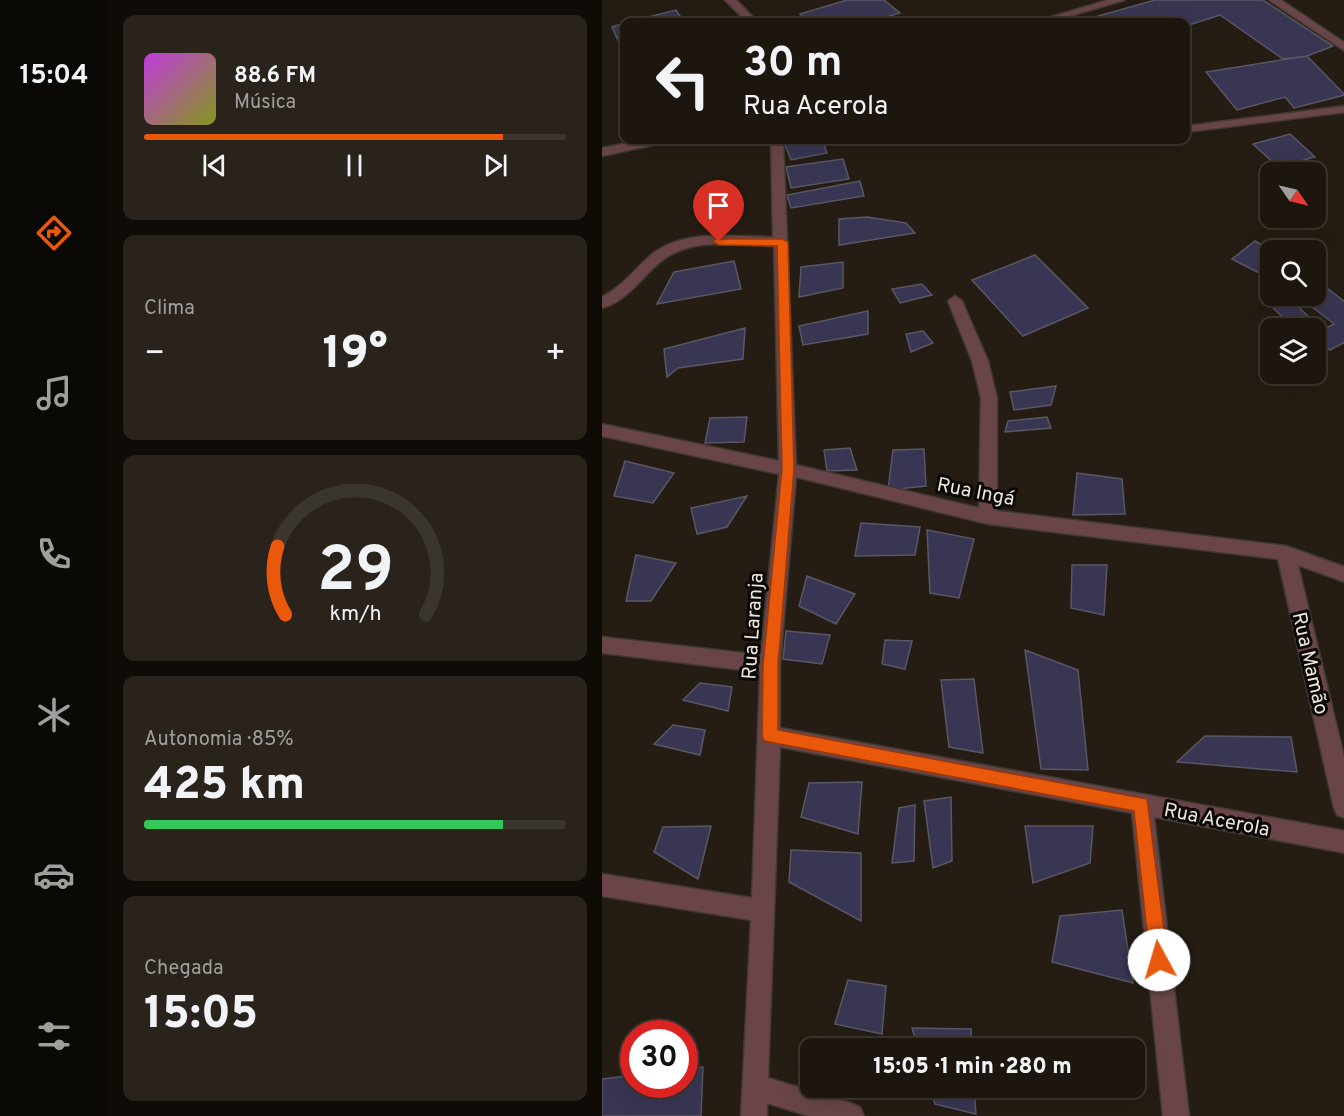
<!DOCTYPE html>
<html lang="pt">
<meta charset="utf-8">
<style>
:root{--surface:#1c160e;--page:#29231c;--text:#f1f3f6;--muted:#a09f9e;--line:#3a352e;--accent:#ea580c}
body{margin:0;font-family:Overpass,sans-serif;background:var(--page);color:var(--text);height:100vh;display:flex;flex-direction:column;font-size:22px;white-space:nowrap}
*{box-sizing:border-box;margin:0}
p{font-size:20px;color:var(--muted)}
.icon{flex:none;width:33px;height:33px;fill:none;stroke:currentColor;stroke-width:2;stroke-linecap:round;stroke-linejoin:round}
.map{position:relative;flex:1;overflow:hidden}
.details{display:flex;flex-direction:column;gap:15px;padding:15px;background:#0f0c08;width:494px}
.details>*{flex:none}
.banner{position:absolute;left:18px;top:18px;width:570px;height:126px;border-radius:12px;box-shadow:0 6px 24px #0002,0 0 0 2px var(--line);background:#1c160e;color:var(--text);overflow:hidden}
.needle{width:39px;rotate:124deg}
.fabs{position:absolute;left:658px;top:162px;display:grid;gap:12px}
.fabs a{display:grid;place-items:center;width:66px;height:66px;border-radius:12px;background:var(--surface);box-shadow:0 6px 24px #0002,0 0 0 2px var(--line);font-size:30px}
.speed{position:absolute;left:18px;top:1020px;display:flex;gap:12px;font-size:30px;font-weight:700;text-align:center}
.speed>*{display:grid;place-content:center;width:78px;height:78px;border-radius:50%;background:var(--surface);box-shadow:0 6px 24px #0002,0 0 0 2px var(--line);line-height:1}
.speed .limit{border:9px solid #d22;background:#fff;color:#111}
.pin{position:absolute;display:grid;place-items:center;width:51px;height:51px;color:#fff;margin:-62px -26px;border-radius:50% 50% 50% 0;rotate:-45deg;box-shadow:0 0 6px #0007}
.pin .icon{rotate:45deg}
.me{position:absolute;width:66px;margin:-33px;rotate:354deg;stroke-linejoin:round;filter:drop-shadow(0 0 4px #0008)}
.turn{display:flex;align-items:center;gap:21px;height:126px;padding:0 24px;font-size:27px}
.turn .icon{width:78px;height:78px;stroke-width:2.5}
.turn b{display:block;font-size:42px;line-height:51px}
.big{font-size:45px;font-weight:800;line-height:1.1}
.details .card{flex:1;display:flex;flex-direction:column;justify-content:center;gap:9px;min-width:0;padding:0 21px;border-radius:12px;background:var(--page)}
.details .dial{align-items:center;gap:0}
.dial svg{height:156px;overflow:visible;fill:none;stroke:var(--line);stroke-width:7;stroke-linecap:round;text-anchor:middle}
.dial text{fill:var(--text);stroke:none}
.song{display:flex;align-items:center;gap:18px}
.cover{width:72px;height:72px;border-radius:9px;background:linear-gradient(135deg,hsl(290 70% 55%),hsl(70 70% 35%))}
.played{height:6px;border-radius:3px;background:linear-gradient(90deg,var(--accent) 85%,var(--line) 85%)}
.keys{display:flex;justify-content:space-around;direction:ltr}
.heat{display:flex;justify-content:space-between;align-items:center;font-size:33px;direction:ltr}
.charge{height:9px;border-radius:4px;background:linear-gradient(90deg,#34c759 85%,var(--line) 0)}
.trip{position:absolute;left:198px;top:1038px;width:345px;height:60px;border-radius:12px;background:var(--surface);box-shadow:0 6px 24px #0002,0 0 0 2px var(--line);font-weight:800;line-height:60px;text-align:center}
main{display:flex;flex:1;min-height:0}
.dock{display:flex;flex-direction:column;width:108px;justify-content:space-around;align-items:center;background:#0b0906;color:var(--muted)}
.dock .icon{width:42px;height:42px}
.dock .active{color:var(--accent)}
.dock b{font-size:27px;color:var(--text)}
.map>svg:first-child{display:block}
.building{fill:#393653;stroke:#585765;stroke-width:1.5}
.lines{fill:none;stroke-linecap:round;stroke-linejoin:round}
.service-casing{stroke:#413930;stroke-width:3}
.minor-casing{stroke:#413930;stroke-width:3}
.service{fill:#694549;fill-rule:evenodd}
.minor{fill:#694549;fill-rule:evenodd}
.route{fill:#ea580c;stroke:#983908;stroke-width:1.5}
.labels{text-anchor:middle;stroke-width:6;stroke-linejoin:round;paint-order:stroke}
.street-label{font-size:20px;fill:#ebe5df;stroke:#0b0805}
</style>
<main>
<nav class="dock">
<b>15:04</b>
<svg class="icon active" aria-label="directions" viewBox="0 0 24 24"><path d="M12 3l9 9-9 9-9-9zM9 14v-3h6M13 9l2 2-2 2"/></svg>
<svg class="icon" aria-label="music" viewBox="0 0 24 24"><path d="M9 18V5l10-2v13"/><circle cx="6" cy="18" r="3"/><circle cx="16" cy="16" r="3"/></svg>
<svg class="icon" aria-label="phone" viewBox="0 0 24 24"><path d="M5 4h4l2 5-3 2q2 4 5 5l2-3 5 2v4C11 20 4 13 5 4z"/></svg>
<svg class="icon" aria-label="climate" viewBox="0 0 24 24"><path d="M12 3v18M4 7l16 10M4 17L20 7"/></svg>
<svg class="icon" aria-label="car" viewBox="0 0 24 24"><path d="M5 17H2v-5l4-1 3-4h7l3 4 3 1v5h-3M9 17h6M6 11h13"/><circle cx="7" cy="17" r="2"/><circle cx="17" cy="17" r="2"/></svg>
<svg class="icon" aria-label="filters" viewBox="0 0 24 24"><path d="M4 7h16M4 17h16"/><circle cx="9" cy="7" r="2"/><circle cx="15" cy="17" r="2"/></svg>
</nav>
<section class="details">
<div class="card">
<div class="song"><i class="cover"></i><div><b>88.6 FM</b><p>Música</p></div></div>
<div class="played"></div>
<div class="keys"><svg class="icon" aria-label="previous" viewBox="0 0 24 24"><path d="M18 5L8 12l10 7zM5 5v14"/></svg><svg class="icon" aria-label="pause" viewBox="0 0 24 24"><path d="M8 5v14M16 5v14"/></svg><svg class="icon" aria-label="next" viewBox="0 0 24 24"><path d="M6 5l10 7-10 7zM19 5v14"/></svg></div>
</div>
<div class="card"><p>Clima</p>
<div class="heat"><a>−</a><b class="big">19°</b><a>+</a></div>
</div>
<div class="card dial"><svg viewBox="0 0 100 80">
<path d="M14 69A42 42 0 1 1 86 69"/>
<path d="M14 69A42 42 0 0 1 10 34" stroke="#ea580c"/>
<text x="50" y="56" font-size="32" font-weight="700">29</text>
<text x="50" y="72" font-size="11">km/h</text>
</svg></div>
<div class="card"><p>Autonomia · 85%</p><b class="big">425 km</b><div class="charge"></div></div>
<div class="card"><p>Chegada</p><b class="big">15:05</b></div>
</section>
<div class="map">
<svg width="743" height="1116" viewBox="0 0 743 1116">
<rect width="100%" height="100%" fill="#251d13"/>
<!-- building -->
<path class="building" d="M245,0h37l16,13 -30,9h-60l-10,-8z
M553,0h108l70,46 -26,10 -24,3 -63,-44 -34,11v-4h-109z
M74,10l8,12h-56z
M22,23v24h-3l-9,-20z
M705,56l38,39 -51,13 -9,-11 -48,13 -31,-38z
M688,134l25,23 -37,10 -25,-23z
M181,140h39l5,13 -36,7z
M241,159l6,20 -58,9 -5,-21z
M258,181l4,15 -73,12 -4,-13z
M265,217l39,6 9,10 -76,12v-26z
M653,241l11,6 -3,3 8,4v25l-39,-20z
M433,255l53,53 -65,28 -51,-56z
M132,261l7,28 -84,15 17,-32z
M241,262v26l-44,9 2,-30z
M320,284l10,11 -32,8 -8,-14z
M725,288l18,14v40l-15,8 -14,-11v-6l18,-9 -31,-24z
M688,299l23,22 -19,7 -23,-22z
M266,311v23l-65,11 -4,-19z
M143,328l-2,31 -65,9 -11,9 -3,-28z
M321,331l10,12 -22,9 -5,-18z
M454,386l-5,19 -37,5 -4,-18z
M145,417l-3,25 -39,1 5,-25z
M445,417l4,11 -46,4 3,-11z
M248,448l7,22 -30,1 -3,-21z
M322,449l2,37 -38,4 5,-40z
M23,461l49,12 -21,30 -39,-7z
M475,473l45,6 3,35 -52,1z
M145,496l-20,31 -30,7 -6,-26z
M259,523l59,4 -5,28 -60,1z
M325,530l47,9 -15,59 -29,-5z
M34,555l40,8 -25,38h-25z
M470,565h35l-3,50 -33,-7z
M205,576l48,18 -19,30 -37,-18z
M184,631l44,4 -8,29 -39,-5z
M283,640l27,1 -7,28 -23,-5z
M423,650l53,20 10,100 -47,-1z
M372,679l9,74 -34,-6 -8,-67z
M98,683l32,4 -4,24 -45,-11z
M71,725l32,5 -5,25 -46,-11z
M603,736l86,1 6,35 -120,-10z
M260,782l-4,52 -57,-17 8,-34z
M349,797l1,64 -19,7 -9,-67z
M313,805l-1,56 -22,2 7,-55z
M109,826l-13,53 -44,-27 9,-25z
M423,826h68l-3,37 -57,20z
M189,850l70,3v68l-72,-39z
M520,910l11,73 -81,-21 8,-46z
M246,980l38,6 -4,48 -47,-10z
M310,1028l59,1 1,19h-54z
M471,1038l61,1 -1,9h-59z
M101,1067l-2,49h-99v-37l32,-4v9h50v-15z
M328,1088h44l2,26 -41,-10z"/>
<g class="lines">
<defs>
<path id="service" d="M743,106v6l-159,20v-6z"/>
<path id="minor" d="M123,0h11l22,22h-11z
M506,0h17l-76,22h-15z
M667,0h12l64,43v8z
M42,140h21l-2,3 -61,13v-8z
M169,140h12l13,325 183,43 2,-110 -9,-37 -24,-60 7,-5 7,5 26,60 9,37v113l289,35 59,21v15l-47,-17 47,196v57l-8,-3 -3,-7 -56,-249 -290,-35 -192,-47 -16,188v63l565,103v22l-191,-36 35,299h-26l-31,-303 -352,-66 -12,331 83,25 9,4 4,9h-55l-42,-13v13h-26l10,-196 -149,-24v-22l150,24 8,-226 -158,-19v-16l159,18 18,-181 -177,-38v-12l177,37 -5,-215c-35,-1 -80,-9 -110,13 -22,16 -34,41 -62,49v-11c20,-10 33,-28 49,-42 33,-27 83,-18 122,-18z"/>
</defs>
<!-- service casing -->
<use href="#service" class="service-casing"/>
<!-- minor casing -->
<use href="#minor" class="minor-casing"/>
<!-- service -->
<use href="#service" class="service"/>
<!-- minor -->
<use href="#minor" class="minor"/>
</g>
<!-- route -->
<path class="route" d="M113,239h67l6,3 6,227 -16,196v65l369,69 21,161 -3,7 -6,2 -6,-2 -3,-7 -16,-149 -370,-70 -2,-5 1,-71 19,-196 -5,-223 -58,-1 -6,-3z"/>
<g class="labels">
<!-- street labels -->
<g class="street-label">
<text transform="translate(374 491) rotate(11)" y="7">Rua Ingá</text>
<text transform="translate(150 626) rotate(-86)" y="7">Rua Laranja</text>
<text transform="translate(709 663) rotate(77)" y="7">Rua Mamão</text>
<text transform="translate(615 819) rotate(11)" y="7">Rua Acerola</text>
</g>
</g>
</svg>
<div class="fabs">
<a><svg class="needle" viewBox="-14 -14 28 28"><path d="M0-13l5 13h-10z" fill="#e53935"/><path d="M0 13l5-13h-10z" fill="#a09f9e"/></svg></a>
<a><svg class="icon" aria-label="search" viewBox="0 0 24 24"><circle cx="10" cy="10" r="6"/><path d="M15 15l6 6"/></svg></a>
<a><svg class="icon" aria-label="layers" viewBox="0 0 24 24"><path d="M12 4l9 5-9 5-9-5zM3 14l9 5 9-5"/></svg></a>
</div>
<div class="speed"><div class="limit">30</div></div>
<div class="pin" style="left:117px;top:242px;background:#d93025"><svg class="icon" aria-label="arrive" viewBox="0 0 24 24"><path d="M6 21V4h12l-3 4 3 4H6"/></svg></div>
<svg class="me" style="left:557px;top:960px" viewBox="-20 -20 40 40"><circle r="19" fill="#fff"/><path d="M0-13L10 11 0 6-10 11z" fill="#ea580c"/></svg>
<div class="trip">15:05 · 1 min · 280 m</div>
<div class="banner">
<div class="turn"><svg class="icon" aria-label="left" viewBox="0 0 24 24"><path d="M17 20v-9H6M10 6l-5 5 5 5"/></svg><div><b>30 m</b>Rua Acerola</div></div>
</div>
</div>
</main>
